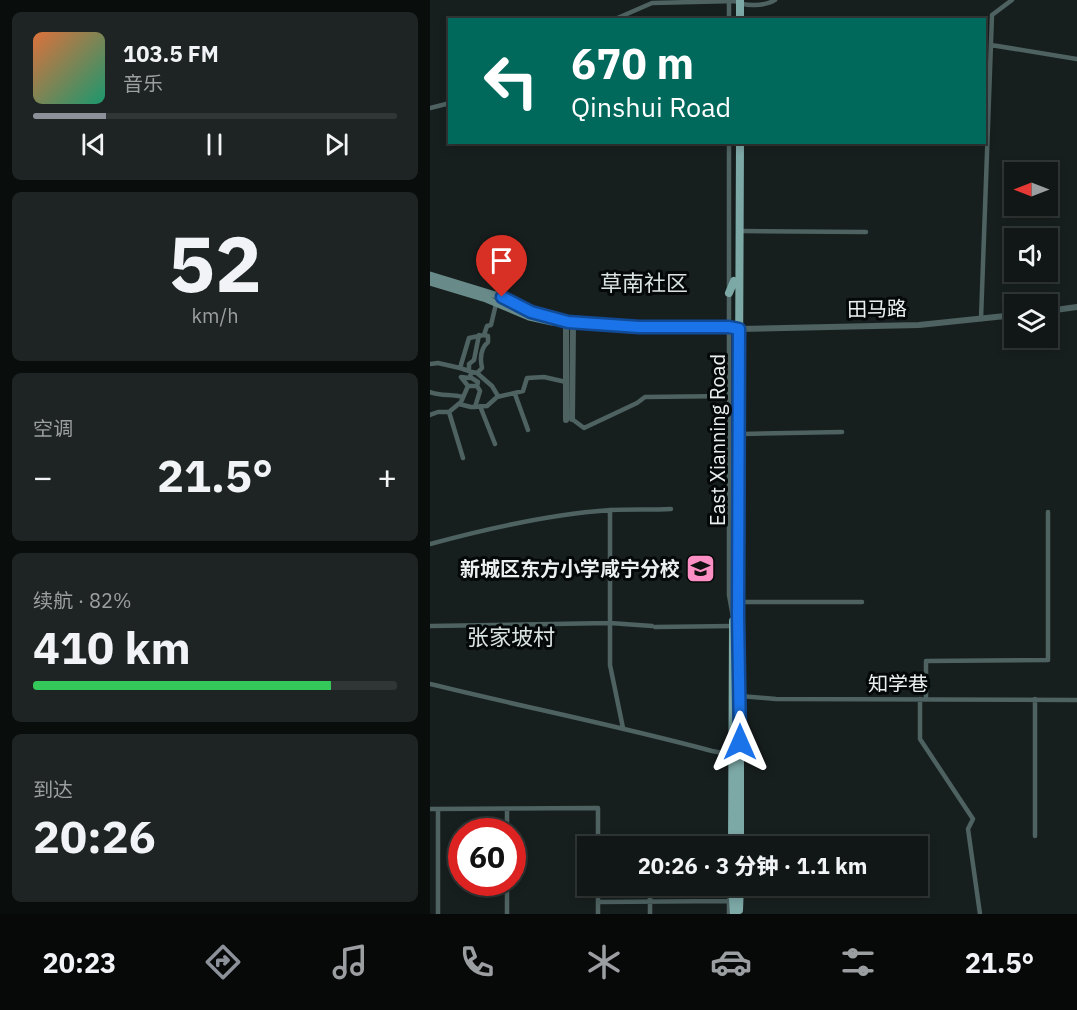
<!DOCTYPE html>
<html lang="zh">
<meta charset="utf-8">
<style>
:root{--surface:#111716;--page:#1e2423;--text:#f1f3f6;--muted:#9c9fa1;--line:#303635;--accent:#8c9099}
body{margin:0;font-family:"IBM Plex Sans","Noto Sans SC",sans-serif;background:var(--page);color:var(--text);height:100vh;display:flex;flex-direction:column;font-size:22px;white-space:nowrap}
*{box-sizing:border-box;margin:0}
p{font-size:20px;color:var(--muted)}
.icon{flex:none;width:33px;height:33px;fill:none;stroke:currentColor;stroke-width:2;stroke-linecap:round;stroke-linejoin:round}
.map{position:relative;flex:1;overflow:hidden}
.side{display:flex;flex-direction:column;gap:12px;padding:12px;background:#090d0c;width:430px}
.side>*{flex:none}
.guide{position:absolute;left:18px;top:18px;width:538px;height:126px;border-radius:0px;box-shadow:0 3px 9px #0003,0 0 0 2px var(--line);background:#00695c;color:#fff;overflow:hidden}
.needle{width:39px;rotate:270deg}
.tools{position:absolute;left:574px;top:162px;display:grid;gap:12px}
.tools a{display:grid;place-items:center;width:54px;height:54px;border-radius:0px;background:var(--surface);box-shadow:0 3px 9px #0003,0 0 0 2px var(--line);font-size:30px}
.speed{position:absolute;left:18px;top:818px;display:flex;gap:12px;font-size:30px;font-weight:700;text-align:center}
.speed>*{display:grid;place-content:center;width:78px;height:78px;border-radius:50%;background:var(--surface);box-shadow:0 3px 9px #0003,0 0 0 2px var(--line);line-height:1}
.speed .limit{border:9px solid #d22;background:#fff;color:#111}
.pin{position:absolute;display:grid;place-items:center;width:51px;height:51px;color:#fff;margin:-62px -26px;border-radius:50% 50% 50% 0;rotate:-45deg;box-shadow:0 0 6px #0007}
.pin .icon{rotate:45deg}
.me{position:absolute;width:66px;margin:-33px;rotate:0deg;stroke-linejoin:round;filter:drop-shadow(0 0 4px #0008)}
.turn{display:flex;align-items:center;gap:21px;height:126px;padding:0 24px;font-size:27px}
.turn .icon{width:78px;height:78px;stroke-width:2.5}
.turn b{display:block;font-size:42px;line-height:51px}
.big{font-size:45px;font-weight:800;line-height:1.1}
.side .widget{flex:1;display:flex;flex-direction:column;justify-content:center;gap:9px;min-width:0;padding:0 21px;border-radius:9px;background:var(--page)}
.side .dial{align-items:center;gap:0}
.dial b{font-size:78px;line-height:1}
.song{display:flex;align-items:center;gap:18px}
.cover{width:72px;height:72px;border-radius:9px;background:linear-gradient(135deg,hsl(20 70% 55%),hsl(160 70% 35%))}
.played{height:6px;border-radius:3px;background:linear-gradient(90deg,var(--accent) 20%,var(--line) 20%)}
.keys{display:flex;justify-content:space-around;direction:ltr}
.heat{display:flex;justify-content:space-between;align-items:center;font-size:33px;direction:ltr}
.charge{height:9px;border-radius:4px;background:linear-gradient(90deg,#34c759 82%,var(--line) 0)}
.trip{position:absolute;left:147px;top:836px;width:351px;height:60px;border-radius:0px;background:var(--surface);box-shadow:0 3px 9px #0003,0 0 0 2px var(--line);font-weight:800;line-height:60px;text-align:center}
.tabs{display:flex;height:96px;justify-content:space-around;align-items:center;background:#070909;color:var(--muted)}
.tabs .icon{width:42px;height:42px}
.tabs .on{color:var(--accent)}
.tabs b{font-size:27px;color:var(--text)}
main{display:flex;flex:1;min-height:0}
.map>svg:first-child{display:block}
.lines{fill:none;stroke-linecap:round;stroke-linejoin:round}
.minor{stroke:#4d6261;stroke-width:4.5}
.tertiary{stroke:#4d6261;stroke-width:6}
.secondary{stroke:#688a88;stroke-width:7}
.primary{stroke:#7ca8a6;stroke-width:8}
.route-casing{stroke:#114b97;stroke-width:15}
.route{stroke:#1a73e8;stroke-width:10}
.labels{text-anchor:middle;stroke-width:6;stroke-linejoin:round;paint-order:stroke}
.street-label{font-size:20px;fill:#eaefef;stroke:#050808}
.poi-label{font-size:20px;font-weight:bold;fill:#eaefef;stroke:#050808;text-anchor:end}
.quarter-label{font-size:22px;fill:#d9e3e2;stroke:#050808}
</style>
<main>
<section class="side">
<div class="widget">
<div class="song"><i class="cover"></i><div><b>103.5 FM</b><p>音乐</p></div></div>
<div class="played"></div>
<div class="keys"><svg class="icon" aria-label="previous" viewBox="0 0 24 24"><path d="M18 5L8 12l10 7zM5 5v14"/></svg><svg class="icon" aria-label="pause" viewBox="0 0 24 24"><path d="M8 5v14M16 5v14"/></svg><svg class="icon" aria-label="next" viewBox="0 0 24 24"><path d="M6 5l10 7-10 7zM19 5v14"/></svg></div>
</div>
<div class="widget dial"><b>52</b><p>km/h</p></div>
<div class="widget"><p>空调</p>
<div class="heat"><a>−</a><b class="big">21.5°</b><a>+</a></div>
</div>
<div class="widget"><p>续航 · 82%</p><b class="big">410 km</b><div class="charge"></div></div>
<div class="widget"><p>到达</p><b class="big">20:26</b></div>
</section>
<div class="map">
<svg width="647" height="914" viewBox="0 0 647 914">
<rect width="100%" height="100%" fill="#171f1e"/>
<g class="lines">
<!-- minor -->
<path class="minor" d="M183,20l39,-17 83,-2c9,6 31,5 40,-1
M299,20v-20
M561,45l86,14
M0,108l20,-5
M299,142v453l4,22
M312,231l124,1
M551,319l11,-304 20,-15
M0,364l8,-1 22,5 9,-30 15,-3 3,-9 4,-1 5,-21
M30,368l9,3v-7l5,-4 5,-25
M47,373l15,13 6,10
M38,386h9l1,-4 -8,-5
M0,392c11,4 22,2 33,5
M85,394l13,36
M29,404l12,3 16,-1 10,-9 26,-6 4,-13 17,-1 22,5
M50,406l15,38
M45,407l5,-16 -3,-5
M19,412l14,46
M0,415l8,-3h11l12,-10 7,-16 -7,-9 8,1 3,-6 5,1 5,-5c-2,-9 -2,-19 6,-26v-6l-4,-1
M142,419l12,9 53,-25 8,-6 84,-1
M312,434l100,-2
M180,510v155l13,63
M0,544c59,-16 120,-30 181,-34 20,-1 40,0 60,-1
M312,579v12l-4,11h124
M0,626l180,-3 42,3
M225,627l78,-1
M0,684c94,23 189,42 282,67l11,2 10,-4
M310,696l36,3 301,1
M490,699v40l53,80 -5,10 12,85
M496,699v-38l122,-1v-148
M0,809l168,-1v38
M8,809v105
M77,831v-22
M605,836v-137
M168,902l131,-1
M77,914v-32
M168,914v-29
M220,914v-29
M299,914v-14"/>
<!-- tertiary -->
<path class="tertiary" d="M618,311l29,-4
M136,325v95
M309,329l180,-4 96,-10
M142,419l1,-92"/>
<!-- secondary -->
<path class="secondary" d="M0,275l72,22 29,15 38,10 70,5h90l10,2
M0,282l56,17 43,18 23,5"/>
<!-- primary -->
<path class="primary" d="M310,0v20
M310,142l-2,460 2,38v206
M299,293l5,-12
M302,846l1,-225
M302,885l2,29
M309,910l1,-25"/>
</g>
<g class="lines">
<defs>
<path id="route" d="M72,297l29,15 37,10 71,5h90l10,2 -1,287 2,126"/>
</defs>
<!-- route casing -->
<use href="#route" class="route-casing"/>
<!-- route -->
<use href="#route" class="route"/>
</g>
<!-- icons -->
<defs>
<symbol id="school-square" viewBox="-11 -11 22 22"><rect x="-9" y="-9" width="18" height="18" rx="4" fill="#fc8fc3" stroke="#050808"/><path d="M0-5L7-2L0 1L-7-2ZM-4 1L0 2.5L4 1V4Q0 6-4 4Z" fill="#111"/></symbol>
</defs>
<g fill-rule="evenodd">
<use href="#school-square" x="254" y="552" width="33" height="33"/>
</g>
<g class="labels">
<!-- street labels -->
<g class="street-label">
<text transform="translate(447 309) rotate(-1)" y="7">田马路</text>
<text transform="translate(288 440) rotate(-90)" y="7">East Xianning Road</text>
<text x="468" y="691">知学巷</text>
</g>
<!-- poi labels -->
<g class="poi-label">
<text x="250" y="576">新城区东方小学咸宁分校</text>
</g>
<!-- quarter labels -->
<g class="quarter-label">
<text x="214" y="291">草南社区</text>
<text x="81" y="645">张家坡村</text>
</g>
</g>
</svg>
<div class="tools">
<a><svg class="needle" viewBox="-14 -14 28 28"><path d="M0-13l5 13h-10z" fill="#e53935"/><path d="M0 13l5-13h-10z" fill="#9c9fa1"/></svg></a>
<a><svg class="icon" aria-label="sound" viewBox="0 0 24 24"><path d="M4 9h4l5-4v14l-5-4H4zM17 9q2 3 0 6"/></svg></a>
<a><svg class="icon" aria-label="layers" viewBox="0 0 24 24"><path d="M12 4l9 5-9 5-9-5zM3 14l9 5 9-5"/></svg></a>
</div>
<div class="speed"><div class="limit">60</div></div>
<div class="pin" style="left:72px;top:297px;background:#d93025"><svg class="icon" aria-label="arrive" viewBox="0 0 24 24"><path d="M6 21V4h12l-3 4 3 4H6"/></svg></div>
<svg class="me" style="left:310px;top:742px" viewBox="-20 -20 40 40"><path d="M0-17L14 15 0 8-14 15z" fill="#1a73e8" stroke="#fff" stroke-width="4"/></svg>
<div class="trip">20:26 · 3 分钟 · 1.1 km</div>
<div class="guide">
<div class="turn"><svg class="icon" aria-label="left" viewBox="0 0 24 24"><path d="M17 20v-9H6M10 6l-5 5 5 5"/></svg><div><b>670 m</b>Qinshui Road</div></div>
</div>
</div>
</main>
<nav class="tabs">
<b>20:23</b>
<svg class="icon on" aria-label="directions" viewBox="0 0 24 24"><path d="M12 3l9 9-9 9-9-9zM9 14v-3h6M13 9l2 2-2 2"/></svg>
<svg class="icon" aria-label="music" viewBox="0 0 24 24"><path d="M9 18V5l10-2v13"/><circle cx="6" cy="18" r="3"/><circle cx="16" cy="16" r="3"/></svg>
<svg class="icon" aria-label="phone" viewBox="0 0 24 24"><path d="M5 4h4l2 5-3 2q2 4 5 5l2-3 5 2v4C11 20 4 13 5 4z"/></svg>
<svg class="icon" aria-label="climate" viewBox="0 0 24 24"><path d="M12 3v18M4 7l16 10M4 17L20 7"/></svg>
<svg class="icon" aria-label="car" viewBox="0 0 24 24"><path d="M5 17H2v-5l4-1 3-4h7l3 4 3 1v5h-3M9 17h6M6 11h13"/><circle cx="7" cy="17" r="2"/><circle cx="17" cy="17" r="2"/></svg>
<svg class="icon" aria-label="filters" viewBox="0 0 24 24"><path d="M4 7h16M4 17h16"/><circle cx="9" cy="7" r="2"/><circle cx="15" cy="17" r="2"/></svg>
<b>21.5°</b>
</nav>
